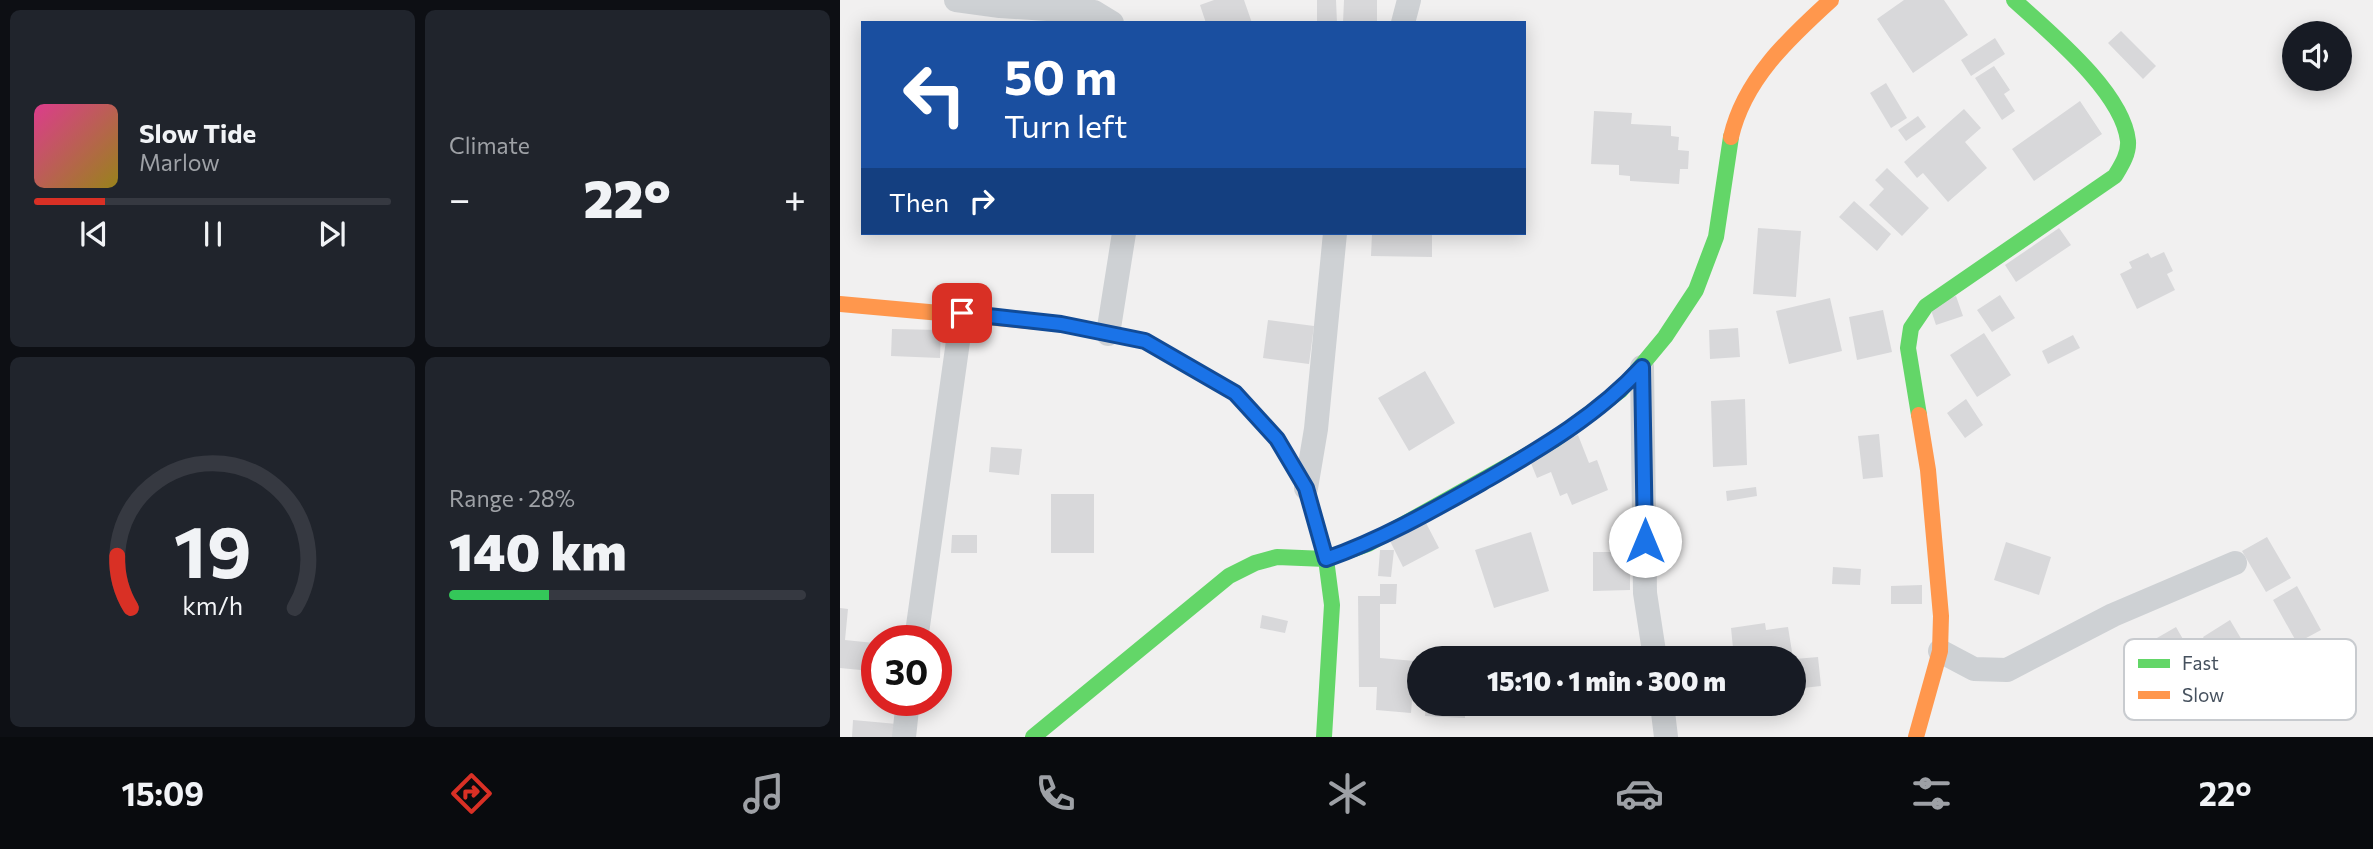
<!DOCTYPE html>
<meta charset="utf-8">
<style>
:root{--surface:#171b24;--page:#20242c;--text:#f1f3f6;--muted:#9ea1a6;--line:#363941;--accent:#d93025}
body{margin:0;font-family:Commissioner,sans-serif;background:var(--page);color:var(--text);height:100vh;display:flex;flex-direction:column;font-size:26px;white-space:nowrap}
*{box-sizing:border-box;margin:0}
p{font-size:23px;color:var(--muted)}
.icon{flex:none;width:38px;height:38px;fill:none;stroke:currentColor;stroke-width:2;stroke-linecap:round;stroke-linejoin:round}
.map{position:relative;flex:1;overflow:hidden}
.side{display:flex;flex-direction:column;gap:10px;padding:10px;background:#0d0f14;width:840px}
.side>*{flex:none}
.hud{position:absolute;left:21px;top:21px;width:665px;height:214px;border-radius:0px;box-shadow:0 4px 18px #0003;background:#1a4fa0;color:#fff;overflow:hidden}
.buttons{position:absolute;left:1442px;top:21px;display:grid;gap:14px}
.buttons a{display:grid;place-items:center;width:70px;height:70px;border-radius:50%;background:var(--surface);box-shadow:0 4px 18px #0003;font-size:35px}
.speed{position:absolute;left:21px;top:625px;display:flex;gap:14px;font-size:35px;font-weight:700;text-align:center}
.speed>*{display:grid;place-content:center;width:91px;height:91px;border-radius:50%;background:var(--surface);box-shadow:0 4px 18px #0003;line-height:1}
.speed .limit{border:10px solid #d22;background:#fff;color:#111}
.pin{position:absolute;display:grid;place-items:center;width:60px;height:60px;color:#fff;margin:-30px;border-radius:14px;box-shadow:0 4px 10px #0006}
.me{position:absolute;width:77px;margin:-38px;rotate:0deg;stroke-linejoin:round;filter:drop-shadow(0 0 5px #0008)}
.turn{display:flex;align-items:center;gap:24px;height:147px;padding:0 28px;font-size:32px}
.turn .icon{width:91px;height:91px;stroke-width:2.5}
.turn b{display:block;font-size:49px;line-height:60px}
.then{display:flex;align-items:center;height:66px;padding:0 28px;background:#0003;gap:14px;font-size:26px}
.big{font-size:52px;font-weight:800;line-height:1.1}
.side .card{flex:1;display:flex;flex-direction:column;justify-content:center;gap:10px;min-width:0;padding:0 24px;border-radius:10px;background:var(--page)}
.side .dial{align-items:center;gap:0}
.dial svg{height:182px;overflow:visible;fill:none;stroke:var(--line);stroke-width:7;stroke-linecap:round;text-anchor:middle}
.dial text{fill:var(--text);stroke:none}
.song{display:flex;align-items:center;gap:21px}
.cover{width:84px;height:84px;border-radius:10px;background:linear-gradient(135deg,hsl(330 70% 55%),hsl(50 70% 35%))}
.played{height:7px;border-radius:4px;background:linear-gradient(90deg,var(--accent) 20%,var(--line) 20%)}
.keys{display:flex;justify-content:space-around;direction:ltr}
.heat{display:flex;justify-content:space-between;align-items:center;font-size:38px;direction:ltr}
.charge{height:10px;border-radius:5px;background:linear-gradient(90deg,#34c759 28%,var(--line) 0)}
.side .tiles{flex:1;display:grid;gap:10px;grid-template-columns:repeat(2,1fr)}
.trip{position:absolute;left:567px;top:646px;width:399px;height:70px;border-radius:35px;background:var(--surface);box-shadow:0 4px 18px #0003;font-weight:800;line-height:70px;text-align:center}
.tabs{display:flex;height:112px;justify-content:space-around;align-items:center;background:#090b0e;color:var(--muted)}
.tabs .icon{width:49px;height:49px}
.tabs .current{color:var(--accent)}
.tabs b{font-size:32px;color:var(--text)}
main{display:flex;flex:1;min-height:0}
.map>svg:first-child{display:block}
.building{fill:#d8d8da}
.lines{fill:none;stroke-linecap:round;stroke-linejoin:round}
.street{stroke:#ced1d4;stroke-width:24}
.fast{stroke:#63d668;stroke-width:16}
.slow{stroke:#ff974d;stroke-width:16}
.route-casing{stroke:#114b97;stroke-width:18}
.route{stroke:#1a73e8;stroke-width:12}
.key{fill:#fff;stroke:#c8cbcf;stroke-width:2}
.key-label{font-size:19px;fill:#46515e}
</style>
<main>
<section class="side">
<div class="tiles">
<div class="card">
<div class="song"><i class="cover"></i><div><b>Slow Tide</b><p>Marlow</p></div></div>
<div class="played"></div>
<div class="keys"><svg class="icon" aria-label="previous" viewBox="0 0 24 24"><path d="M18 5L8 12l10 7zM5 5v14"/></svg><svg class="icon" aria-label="pause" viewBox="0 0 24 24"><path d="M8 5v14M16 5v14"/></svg><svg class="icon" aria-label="next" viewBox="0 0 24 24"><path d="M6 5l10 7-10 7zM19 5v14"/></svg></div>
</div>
<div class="card"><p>Climate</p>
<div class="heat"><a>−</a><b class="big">22°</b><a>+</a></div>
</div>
<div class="card dial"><svg viewBox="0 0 100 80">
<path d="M14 69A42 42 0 1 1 86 69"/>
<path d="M14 69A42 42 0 0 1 8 46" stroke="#d93025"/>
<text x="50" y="56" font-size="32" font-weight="700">19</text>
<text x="50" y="72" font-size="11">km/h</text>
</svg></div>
<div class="card"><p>Range · 28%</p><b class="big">140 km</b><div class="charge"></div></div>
</div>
</section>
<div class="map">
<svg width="1533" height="737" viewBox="0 0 1533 737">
<rect width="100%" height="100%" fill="#f1f0f0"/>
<!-- building -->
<path class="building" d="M374,0h30l8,23h-46l-6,-18z
M477,0h19l1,23h-20z
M504,0h33v23h-34z
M1064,0h40l24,35 -55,38 -36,-54z
M1281,31l35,35 -13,13 -35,-36z
M1155,38l10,16 -34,22 -10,-16z
M1154,66l16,24 -6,4 11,17 -13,9 -27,-42z
M1046,83l21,35 -16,10 -21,-35z
M1240,101l22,33 -68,47 -22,-32z
M1124,109l17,19 -16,14 22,26 -39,34 -25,-29 -6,5 -13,-16z
M754,111l38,2 -1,11 40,2v10l8,1 -1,13 11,1 -1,18h-8l-1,15 -49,-3v-5l-11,-1v-10l-28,-1z
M1078,116l8,11 -20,14 -8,-11z
M1047,168l42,40 -27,28 -33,-31 15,-16 -9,-9z
M1014,201l37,33 -14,17 -38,-34z
M918,228l43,3 -5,66 -43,-3z
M1219,228l12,17 -55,37 -11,-17z
M532,233h60v24l-61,-1z
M1324,252l9,19 -6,3 8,16 -38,19 -17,-35 12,-6 -3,-6 19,-9 3,5z
M1160,295l15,23 -23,14 -15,-22z
M1116,296l7,20 -27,9 -7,-21z
M990,298l12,53 -53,13 -13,-53z
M1043,310l9,42 -35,8 -8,-43z
M428,320l46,6 -5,38 -46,-6z
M898,328l2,29 -30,2 -1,-29z
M52,329l49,1 -1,28 -49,-2z
M1144,333l27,42 -34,22 -27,-42z
M1233,335l7,13 -32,16 -6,-13z
M585,371l30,52 -46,28 -31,-53z
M905,399l2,66 -34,2 -2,-66z
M1126,399l17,26 -18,13 -18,-25z
M1039,434l4,43 -20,2 -5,-43z
M738,435l11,28 8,-3 11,30 -36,15 -5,-12 -7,3 -9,-24 -14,6 -9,-22z
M151,447l31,2 -3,26 -30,-3z
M916,487l1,9 -30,5 -1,-10z
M211,494h43v59h-43z
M585,521l14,27 -36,19 -14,-28z
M691,532l18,59 -55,17 -19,-58z
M112,535h25v18h-26z
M1427,537l24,41 -25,14 -24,-41z
M1166,542l45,15 -12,38 -45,-15z
M540,550h14l-3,27 -13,-1z
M753,552h30v12h7v26l-37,1z
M993,567l28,2 -1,16 -28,-1z
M540,584h17l-1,20h-16v54l35,3 -4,52 -35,-3 1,-23h-18l-1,-91h22z
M1082,585v19h-31v-18z
M1457,586l24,44 -24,13 -24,-43z
M0,608l8,1 -3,31 29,3 -3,28 -31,-3z
M422,615l26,6 -3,12 -25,-5z
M1390,620l25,42 -27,17 -25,-42z
M925,623l1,7 22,-3 5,31h-59l-3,-30z
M1336,627l24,42 -26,15 -24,-42z
M978,657l3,29 -27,3 1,-30z
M586,704h39v14l-40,-2z
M13,720l44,4 -1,13h-44z"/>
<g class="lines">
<!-- street -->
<path class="street" d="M116,0l44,6 94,6 18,11
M563,23l6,-23
M268,334l16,-101
M802,367l3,226 10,65
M466,488l10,-59 19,-196
M76,640l46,-327
M1100,651l34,18 33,1 106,-55 122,-52
M822,704l4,33
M64,737l4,-37"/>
<!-- fast -->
<path class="fast" d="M222,324l83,17 90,52 42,46 29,49 20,71 6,46 -8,132
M1079,415l-11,-67 3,-20 15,-22 189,-130c6,-10 14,-22 13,-35 -5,-49 -79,-109 -114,-141
M193,737l196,-161 26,-13 22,-6 49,2 42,-15 186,-104 67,-50 44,-53 31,-47 20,-53 15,-100"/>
<!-- slow -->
<path class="slow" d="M891,137c13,-57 57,-98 100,-137
M0,304l222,20
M1076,737l24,-86 1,-35 -13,-146 -9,-55"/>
</g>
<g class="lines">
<defs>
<path id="route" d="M122,313l99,11 84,17 90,52 42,46 29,49 20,71c57,-20 109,-50 162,-80 55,-32 111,-65 154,-112l3,174"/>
</defs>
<!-- route casing -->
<use href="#route" class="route-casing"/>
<!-- route -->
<use href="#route" class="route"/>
</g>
<!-- legend -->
<rect x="1284" y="639" width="232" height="81" rx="10" class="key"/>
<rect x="1298" y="659" width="32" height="9" fill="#63d668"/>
<rect x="1298" y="691" width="32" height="8" fill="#ff974d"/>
<g class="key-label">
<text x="1342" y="670">Fast</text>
<text x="1342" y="702">Slow</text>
</g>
</svg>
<div class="buttons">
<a><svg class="icon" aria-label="sound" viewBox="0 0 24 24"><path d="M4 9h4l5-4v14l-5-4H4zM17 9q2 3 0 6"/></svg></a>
</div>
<div class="speed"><div class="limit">30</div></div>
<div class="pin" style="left:122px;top:313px;background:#d93025"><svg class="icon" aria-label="arrive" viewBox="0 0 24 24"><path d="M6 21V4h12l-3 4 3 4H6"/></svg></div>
<svg class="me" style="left:805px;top:541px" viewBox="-20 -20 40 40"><circle r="19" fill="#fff"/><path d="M0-13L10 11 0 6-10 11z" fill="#1a73e8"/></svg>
<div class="trip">15:10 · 1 min · 300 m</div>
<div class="hud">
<div class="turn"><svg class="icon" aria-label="left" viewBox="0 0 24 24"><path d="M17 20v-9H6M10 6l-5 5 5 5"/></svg><div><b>50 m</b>Turn left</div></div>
<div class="then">Then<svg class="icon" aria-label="right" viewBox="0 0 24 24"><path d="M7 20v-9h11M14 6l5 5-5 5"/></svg></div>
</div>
</div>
</main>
<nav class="tabs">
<b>15:09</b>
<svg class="icon current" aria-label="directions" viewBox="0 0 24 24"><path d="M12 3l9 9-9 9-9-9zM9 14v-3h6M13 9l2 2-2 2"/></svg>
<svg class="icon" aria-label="music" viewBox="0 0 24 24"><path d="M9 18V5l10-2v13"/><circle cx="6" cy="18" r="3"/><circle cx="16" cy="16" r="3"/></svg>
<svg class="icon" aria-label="phone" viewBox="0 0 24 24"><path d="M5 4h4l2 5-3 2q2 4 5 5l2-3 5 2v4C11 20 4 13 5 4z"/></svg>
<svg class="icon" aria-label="climate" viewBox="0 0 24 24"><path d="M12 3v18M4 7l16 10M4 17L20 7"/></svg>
<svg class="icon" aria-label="car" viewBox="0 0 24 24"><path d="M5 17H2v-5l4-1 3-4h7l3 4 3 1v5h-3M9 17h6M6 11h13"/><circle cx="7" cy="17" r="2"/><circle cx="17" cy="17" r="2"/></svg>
<svg class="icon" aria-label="filters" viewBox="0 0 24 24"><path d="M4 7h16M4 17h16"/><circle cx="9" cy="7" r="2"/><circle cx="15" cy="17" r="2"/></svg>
<b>22°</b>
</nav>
